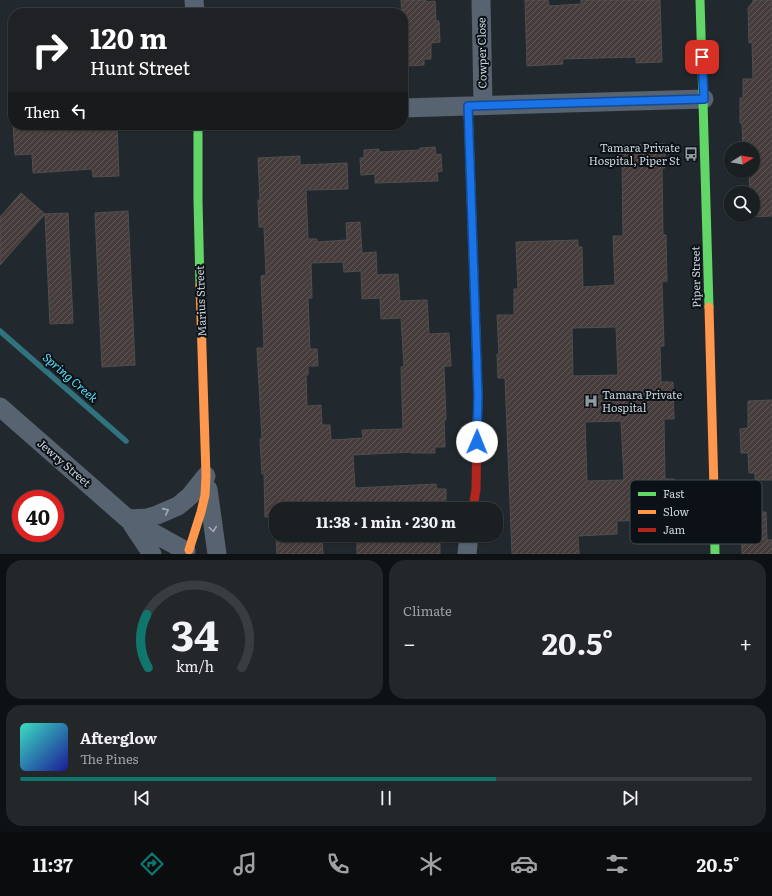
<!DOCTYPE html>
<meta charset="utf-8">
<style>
:root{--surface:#1a1f22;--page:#23272a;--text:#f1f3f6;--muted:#9fa2a5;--line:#383d40;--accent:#0f766e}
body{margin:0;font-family:Literata,serif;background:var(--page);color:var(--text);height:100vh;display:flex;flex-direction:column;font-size:15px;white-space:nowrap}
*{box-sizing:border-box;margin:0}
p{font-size:13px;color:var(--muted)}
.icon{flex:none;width:22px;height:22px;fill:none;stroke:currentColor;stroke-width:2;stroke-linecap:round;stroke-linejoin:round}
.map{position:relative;height:554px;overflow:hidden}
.details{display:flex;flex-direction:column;gap:6px;padding:6px;background:#0e1113;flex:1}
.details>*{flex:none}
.guide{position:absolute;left:8px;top:8px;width:400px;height:122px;border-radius:16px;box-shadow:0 1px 3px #0004,0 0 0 1px var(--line);background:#202124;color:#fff;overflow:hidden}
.needle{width:26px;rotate:79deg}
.tools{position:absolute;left:724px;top:142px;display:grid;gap:8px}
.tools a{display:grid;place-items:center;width:36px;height:36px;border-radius:50%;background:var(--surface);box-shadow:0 1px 3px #0004,0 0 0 1px var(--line);font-size:20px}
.speed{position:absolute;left:12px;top:490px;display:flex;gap:8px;font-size:20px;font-weight:700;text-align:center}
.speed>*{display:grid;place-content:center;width:52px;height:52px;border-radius:50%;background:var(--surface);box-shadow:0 1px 3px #0004,0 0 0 1px var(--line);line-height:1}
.speed .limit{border:6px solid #d22;background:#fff;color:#111}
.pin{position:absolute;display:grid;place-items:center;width:34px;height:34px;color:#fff;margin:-17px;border-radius:8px;box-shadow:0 2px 6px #0006}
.me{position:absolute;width:44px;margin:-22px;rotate:1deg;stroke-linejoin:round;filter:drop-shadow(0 0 3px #0008)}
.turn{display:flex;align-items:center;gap:14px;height:84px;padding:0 16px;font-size:18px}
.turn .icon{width:52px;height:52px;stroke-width:2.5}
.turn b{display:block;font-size:28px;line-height:34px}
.then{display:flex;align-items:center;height:38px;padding:0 16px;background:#0003;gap:8px;font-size:15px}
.big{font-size:30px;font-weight:700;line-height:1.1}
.details .tile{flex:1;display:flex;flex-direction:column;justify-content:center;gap:6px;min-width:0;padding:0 14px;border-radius:16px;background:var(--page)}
.details .dial{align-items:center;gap:0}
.dial svg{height:104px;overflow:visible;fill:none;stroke:var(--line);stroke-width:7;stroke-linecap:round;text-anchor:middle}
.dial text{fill:var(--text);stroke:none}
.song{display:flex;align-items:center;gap:12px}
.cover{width:48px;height:48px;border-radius:6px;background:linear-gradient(135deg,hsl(170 70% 55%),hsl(240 70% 35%))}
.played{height:4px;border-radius:2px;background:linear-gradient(90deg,var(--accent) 65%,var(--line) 65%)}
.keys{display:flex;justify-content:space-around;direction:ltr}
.heat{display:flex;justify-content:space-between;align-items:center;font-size:22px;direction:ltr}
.details .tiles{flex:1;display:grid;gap:6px;grid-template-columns:1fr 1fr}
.tile:last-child{grid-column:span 2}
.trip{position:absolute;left:269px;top:502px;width:234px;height:40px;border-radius:16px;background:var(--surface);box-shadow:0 1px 3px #0004,0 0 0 1px var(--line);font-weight:700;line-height:40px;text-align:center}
.tab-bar{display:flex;height:64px;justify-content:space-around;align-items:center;background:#0a0c0e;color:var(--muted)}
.tab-bar .icon{width:28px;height:28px}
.tab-bar .selected{color:var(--accent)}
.tab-bar b{font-size:18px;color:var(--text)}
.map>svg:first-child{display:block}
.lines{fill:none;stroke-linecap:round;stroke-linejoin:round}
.stream{stroke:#31727f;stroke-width:5.5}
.building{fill:url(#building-hatch);stroke:#4e4e4f;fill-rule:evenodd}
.street{stroke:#576370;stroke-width:19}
.fast{stroke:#63d668;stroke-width:9}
.slow{stroke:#ff974d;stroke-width:9}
.jam{stroke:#b3261e;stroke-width:9}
.oneway{stroke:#a3adb6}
.route-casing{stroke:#114b97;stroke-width:10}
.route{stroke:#1a73e8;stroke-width:7}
.labels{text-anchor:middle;stroke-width:4;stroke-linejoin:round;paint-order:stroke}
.street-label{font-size:11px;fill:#ccd5db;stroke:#0b1116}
.poi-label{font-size:11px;fill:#ccd5db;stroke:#0b1116;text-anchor:end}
.water-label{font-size:12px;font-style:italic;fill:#59dffa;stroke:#0b1116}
.key{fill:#0b1116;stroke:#454c51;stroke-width:1}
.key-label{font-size:11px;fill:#ccd5db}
</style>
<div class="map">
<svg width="772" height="554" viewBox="0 0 772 554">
<defs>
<pattern id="building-hatch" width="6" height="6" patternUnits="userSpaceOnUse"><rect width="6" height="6" fill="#473c3c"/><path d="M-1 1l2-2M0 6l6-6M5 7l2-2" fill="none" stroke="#605758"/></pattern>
</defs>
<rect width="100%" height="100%" fill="#22292e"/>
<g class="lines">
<!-- stream -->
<path class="stream" d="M0,331l126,110"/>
</g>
<!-- building -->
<path class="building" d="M401,0h25v2l9,-1 1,20h3l1,21 -9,1v16h-7v6l-19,1 -2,-53h-1z
M525,0h23l1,6 32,-2v-4h79l2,62 -26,1v-6l-74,2 1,5 -36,2z
M753,0h19v216l-22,1v-2h3v-22h-3l-1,-20h-5v-2h9v-22h-10l-1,-26h-2v-25h3v-19h10l-1,-37 -3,1 -1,-35 5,-6z
M13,125h104l2,51 -26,1 -1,-8 -59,4 -1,-19 -17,1z
M665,144v24h-3l1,67h3l1,46 -5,1 2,64h-4l1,36h12l1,37h-10l1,60h9l1,40 -58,2v13l-39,2 1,18h-67l-7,-176h-7l-1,-24h2l-2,-39h17v-26h4l-2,-47 62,-2v7h4l1,40 32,-2 -2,-49h10l-1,-77h-3l-1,-14zM616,327l2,48 -45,1 -1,-48zM621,421l3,59 -37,1 -2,-59z
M435,147l1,8 5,-1 1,17 -5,1 1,9 -63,2v-9l-14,1 -1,-17h4v-8l15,-1v3l41,-2v-2z
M300,156v9l47,-2 1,26 -42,1 2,49h9v3l30,-2 -1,-17 14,-1 2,31 14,-1 1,23 21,-1 2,27 27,-1 2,34 20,-1 2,33h-7l2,54h-2l1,27h-10v6h-24v-1l-58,3 2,33 81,-4 1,5h9v20h-170v15v-8l-11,1 -1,-43h-2l-2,-35h2l-5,-91h7l-3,-72 5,-1 -2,-48h-5l-1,-27h2l-2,-42zM343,262l1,10 17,-1 1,28 18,-1 1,21 20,-1 3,48 -3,1 2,62 -41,1 1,8 -32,2 -1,-15h-8l-1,-20 -14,1 -1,-31h2v-9h10l-1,-17h-7l-2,-51h4l-1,-35z
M21,193l24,21 -45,51v-48z
M128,211l7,154 -33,2 -7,-154z
M68,213l5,110 -23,1 -5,-110z
M772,400v80h-17v-7h-6l-1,-20h-7l-1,-24 8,-1v-27z
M749,512h17l1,28h5v14h-30l-1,-36h9z
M276,535h46l1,19h-46z
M357,535h83v19h-83z"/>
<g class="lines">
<!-- street -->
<path class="street" d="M194,0l1,13
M481,0l2,105
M403,108l301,-9
M0,407l128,112 58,32
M208,489l9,65
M128,519l19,-1 10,-3 21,-9 12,-10 16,-20
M132,524l20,30
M467,554l2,-19"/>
<!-- fast -->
<path class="fast" d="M700,0l9,307
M468,106l10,289 -1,35
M198,125v75l2,86
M714,490l1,64"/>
<!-- slow -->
<path class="slow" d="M709,307l5,183
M189,550l12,-38 4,-17 1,-19 -6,-190"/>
<!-- jam -->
<path class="jam" d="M473,509l3,-20 1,-59"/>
</g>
<!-- one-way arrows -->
<defs><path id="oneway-chevron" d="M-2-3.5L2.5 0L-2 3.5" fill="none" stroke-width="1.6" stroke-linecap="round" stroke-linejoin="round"/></defs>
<g class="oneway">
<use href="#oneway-chevron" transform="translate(166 511) rotate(-24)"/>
<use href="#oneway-chevron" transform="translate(213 529) rotate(82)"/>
</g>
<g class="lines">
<defs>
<path id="route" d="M477,442l1,-47 -10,-289 236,-7 -2,-42"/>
</defs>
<!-- route casing -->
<use href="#route" class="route-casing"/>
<!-- route -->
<use href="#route" class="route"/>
</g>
<!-- icons -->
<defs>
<symbol id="bus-bare" viewBox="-9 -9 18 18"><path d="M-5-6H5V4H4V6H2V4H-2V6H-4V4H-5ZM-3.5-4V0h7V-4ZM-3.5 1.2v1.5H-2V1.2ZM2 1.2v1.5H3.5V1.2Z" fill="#90999e" stroke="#0b1116" stroke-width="2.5" paint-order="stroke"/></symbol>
<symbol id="hospital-bare" viewBox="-9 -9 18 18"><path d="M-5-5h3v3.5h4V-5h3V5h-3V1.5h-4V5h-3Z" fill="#90999e" stroke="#0b1116" stroke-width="2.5" paint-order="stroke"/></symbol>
</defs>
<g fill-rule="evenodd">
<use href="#bus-bare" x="681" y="144" width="20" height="20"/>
<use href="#hospital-bare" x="581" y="391" width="20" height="20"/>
</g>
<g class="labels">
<!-- street labels -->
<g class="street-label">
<text transform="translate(482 53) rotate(-91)" y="4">Cowper Close</text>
<text transform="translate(696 277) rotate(-91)" y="4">Piper Street</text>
<text transform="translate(201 301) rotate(-92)" y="4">Marius Street</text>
<text transform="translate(64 463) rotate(41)" y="4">Jewry Street</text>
</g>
<!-- poi labels -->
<g class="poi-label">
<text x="680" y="152">Tamara Private<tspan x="680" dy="13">Hospital, Piper St</tspan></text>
<text x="602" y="399" text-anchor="start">Tamara Private<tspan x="602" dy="13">Hospital</tspan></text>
</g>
<!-- water labels -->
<g class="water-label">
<text transform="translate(70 378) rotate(41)" y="4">Spring Creek</text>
</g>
</g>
<!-- legend -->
<rect x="630" y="480" width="132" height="64" rx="6" class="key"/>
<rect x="638" y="492" width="18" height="4" fill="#63d668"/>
<rect x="638" y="510" width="18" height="4" fill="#ff974d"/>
<rect x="638" y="528" width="18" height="4" fill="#b3261e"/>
<g class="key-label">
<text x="663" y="498">Fast</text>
<text x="663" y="516">Slow</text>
<text x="663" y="534">Jam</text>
</g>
</svg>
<div class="tools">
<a><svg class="needle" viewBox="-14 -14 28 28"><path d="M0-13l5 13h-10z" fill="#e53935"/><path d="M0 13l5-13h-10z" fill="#9fa2a5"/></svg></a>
<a><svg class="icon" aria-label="search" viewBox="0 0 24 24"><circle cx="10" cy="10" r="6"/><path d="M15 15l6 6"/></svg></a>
</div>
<div class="speed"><div class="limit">40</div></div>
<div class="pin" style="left:702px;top:57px;background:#d93025"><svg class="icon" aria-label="arrive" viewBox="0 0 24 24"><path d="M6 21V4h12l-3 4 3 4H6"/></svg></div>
<svg class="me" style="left:477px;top:442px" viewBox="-20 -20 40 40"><circle r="19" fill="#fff"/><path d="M0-13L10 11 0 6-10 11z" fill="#1a73e8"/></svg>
<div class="trip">11:38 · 1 min · 230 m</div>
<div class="guide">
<div class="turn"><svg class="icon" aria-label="right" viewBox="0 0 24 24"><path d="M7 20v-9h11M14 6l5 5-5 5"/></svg><div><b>120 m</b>Hunt Street</div></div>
<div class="then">Then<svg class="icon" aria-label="left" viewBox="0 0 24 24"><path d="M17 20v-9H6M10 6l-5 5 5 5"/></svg></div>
</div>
</div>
<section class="details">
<div class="tiles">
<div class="tile dial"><svg viewBox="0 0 100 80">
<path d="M14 69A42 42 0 1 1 86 69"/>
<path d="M14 69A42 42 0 0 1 13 28" stroke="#0f766e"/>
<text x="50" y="56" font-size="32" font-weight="700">34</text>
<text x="50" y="72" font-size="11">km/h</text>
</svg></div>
<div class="tile"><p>Climate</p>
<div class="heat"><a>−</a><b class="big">20.5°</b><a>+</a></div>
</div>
<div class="tile">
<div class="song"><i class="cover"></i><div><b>Afterglow</b><p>The Pines</p></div></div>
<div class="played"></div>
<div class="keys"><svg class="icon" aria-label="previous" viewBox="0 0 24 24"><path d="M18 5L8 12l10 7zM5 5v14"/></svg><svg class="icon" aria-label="pause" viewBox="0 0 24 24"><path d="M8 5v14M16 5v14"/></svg><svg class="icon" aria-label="next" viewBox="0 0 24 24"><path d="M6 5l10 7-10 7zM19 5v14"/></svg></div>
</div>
</div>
</section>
<nav class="tab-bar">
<b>11:37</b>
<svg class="icon selected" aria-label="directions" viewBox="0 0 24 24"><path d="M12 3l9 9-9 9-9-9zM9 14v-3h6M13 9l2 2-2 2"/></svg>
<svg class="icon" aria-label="music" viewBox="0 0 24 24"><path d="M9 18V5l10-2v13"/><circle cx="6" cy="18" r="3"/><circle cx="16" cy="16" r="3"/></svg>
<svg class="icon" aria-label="phone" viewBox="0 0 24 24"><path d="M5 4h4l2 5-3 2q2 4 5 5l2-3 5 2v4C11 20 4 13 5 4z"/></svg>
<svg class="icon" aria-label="climate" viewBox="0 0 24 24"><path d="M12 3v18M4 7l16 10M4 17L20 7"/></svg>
<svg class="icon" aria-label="car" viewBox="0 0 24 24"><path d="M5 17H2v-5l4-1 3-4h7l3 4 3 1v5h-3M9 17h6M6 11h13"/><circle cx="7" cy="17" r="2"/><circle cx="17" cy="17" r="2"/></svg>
<svg class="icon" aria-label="filters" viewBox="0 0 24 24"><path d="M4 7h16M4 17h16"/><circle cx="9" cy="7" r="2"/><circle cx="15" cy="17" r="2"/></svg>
<b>20.5°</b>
</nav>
